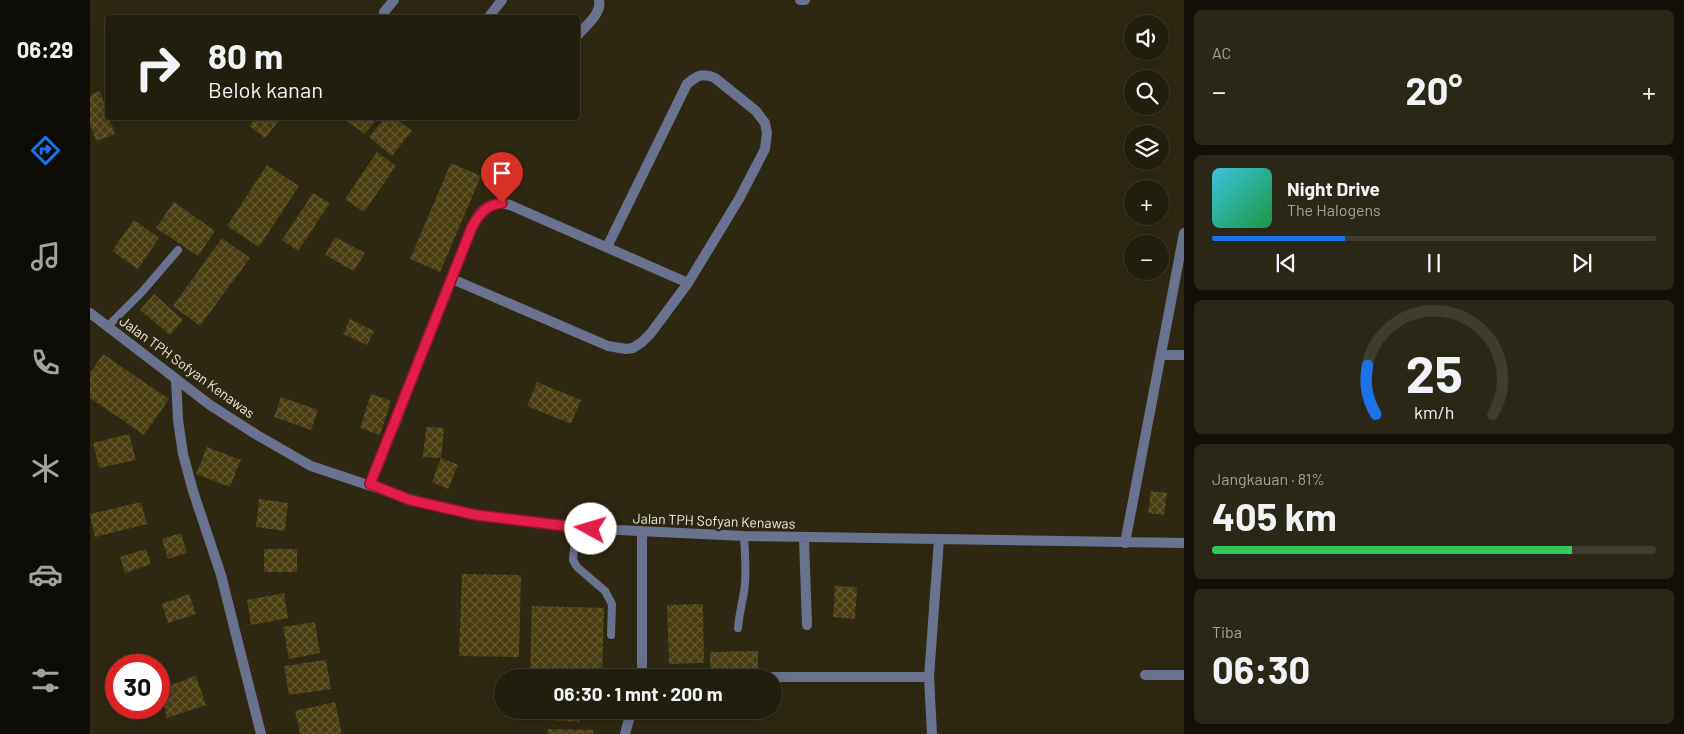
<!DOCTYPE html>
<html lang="id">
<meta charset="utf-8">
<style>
:root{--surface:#221e0e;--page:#2a2717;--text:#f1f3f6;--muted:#a2a29e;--line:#3f3c2e;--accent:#1a73e8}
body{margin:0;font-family:Barlow,sans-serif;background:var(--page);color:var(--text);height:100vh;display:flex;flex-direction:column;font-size:19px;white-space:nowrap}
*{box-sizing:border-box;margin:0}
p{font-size:16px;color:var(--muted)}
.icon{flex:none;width:28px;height:28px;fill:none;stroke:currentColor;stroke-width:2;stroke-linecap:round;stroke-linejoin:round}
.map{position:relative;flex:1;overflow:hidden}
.side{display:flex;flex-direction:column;gap:10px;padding:10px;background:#131008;width:500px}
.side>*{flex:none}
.top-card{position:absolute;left:15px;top:15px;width:475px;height:105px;border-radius:5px;box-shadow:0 2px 12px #0003,0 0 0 1px var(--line);background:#221e0e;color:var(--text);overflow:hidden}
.fabs{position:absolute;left:1034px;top:15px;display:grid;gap:10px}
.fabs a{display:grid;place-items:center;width:45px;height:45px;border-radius:50%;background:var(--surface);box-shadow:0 2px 12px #0003,0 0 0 1px var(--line);font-size:25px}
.speed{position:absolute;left:15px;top:654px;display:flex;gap:10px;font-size:25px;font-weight:700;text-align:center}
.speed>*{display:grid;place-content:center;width:65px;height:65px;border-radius:50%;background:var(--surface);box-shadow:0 2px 12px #0003,0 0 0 1px var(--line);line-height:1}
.speed .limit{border:8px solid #d22;background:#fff;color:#111}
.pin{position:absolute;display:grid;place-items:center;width:42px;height:42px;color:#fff;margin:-51px -21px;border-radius:50% 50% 50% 0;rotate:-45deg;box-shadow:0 0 5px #0007}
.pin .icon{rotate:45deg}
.me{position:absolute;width:55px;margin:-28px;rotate:276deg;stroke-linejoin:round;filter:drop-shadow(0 0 4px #0008)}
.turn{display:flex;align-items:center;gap:18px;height:105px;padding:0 20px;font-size:22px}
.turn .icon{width:65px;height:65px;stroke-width:2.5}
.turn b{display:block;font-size:35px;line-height:42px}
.big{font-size:38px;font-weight:700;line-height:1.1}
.side .widget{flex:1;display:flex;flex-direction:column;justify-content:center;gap:8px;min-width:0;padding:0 18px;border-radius:8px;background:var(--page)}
.side .dial{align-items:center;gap:0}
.dial svg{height:130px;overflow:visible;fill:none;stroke:var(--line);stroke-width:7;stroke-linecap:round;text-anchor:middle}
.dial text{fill:var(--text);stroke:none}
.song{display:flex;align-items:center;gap:15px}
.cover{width:60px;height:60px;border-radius:8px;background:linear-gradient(135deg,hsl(190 70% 55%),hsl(140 70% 35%))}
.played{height:5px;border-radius:2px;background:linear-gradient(90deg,var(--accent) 30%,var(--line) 30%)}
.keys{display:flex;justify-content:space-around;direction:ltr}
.heat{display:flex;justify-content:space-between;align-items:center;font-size:28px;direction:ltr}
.charge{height:8px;border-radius:4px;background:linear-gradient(90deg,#34c759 81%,var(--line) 0)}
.trip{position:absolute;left:404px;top:669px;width:288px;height:50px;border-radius:25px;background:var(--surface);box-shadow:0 2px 12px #0003,0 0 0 1px var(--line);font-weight:700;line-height:50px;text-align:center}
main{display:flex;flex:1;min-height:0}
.menu{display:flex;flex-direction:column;width:90px;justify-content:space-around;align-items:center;background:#0e0c06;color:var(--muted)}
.menu .icon{width:35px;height:35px}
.menu .current{color:var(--accent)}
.menu b{font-size:22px;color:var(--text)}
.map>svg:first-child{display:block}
.building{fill:url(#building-cross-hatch)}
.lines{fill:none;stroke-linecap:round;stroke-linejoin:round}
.service{stroke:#6a7290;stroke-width:8}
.minor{stroke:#6a7290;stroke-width:10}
.route-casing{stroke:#92132f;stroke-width:12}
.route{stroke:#e11d48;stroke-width:9}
.labels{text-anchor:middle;stroke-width:5;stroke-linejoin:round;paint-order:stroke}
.street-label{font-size:14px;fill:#eeeadd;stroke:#2e2812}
</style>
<main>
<nav class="menu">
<b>06:29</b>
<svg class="icon current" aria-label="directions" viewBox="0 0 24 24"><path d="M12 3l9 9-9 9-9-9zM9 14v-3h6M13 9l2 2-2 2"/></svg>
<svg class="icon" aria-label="music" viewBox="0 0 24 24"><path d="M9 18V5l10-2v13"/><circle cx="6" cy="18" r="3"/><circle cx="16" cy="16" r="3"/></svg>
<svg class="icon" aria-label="phone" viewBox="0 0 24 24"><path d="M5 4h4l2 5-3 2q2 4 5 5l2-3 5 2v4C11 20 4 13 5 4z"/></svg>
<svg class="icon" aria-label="climate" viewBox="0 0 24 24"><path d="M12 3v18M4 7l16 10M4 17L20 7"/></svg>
<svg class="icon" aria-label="car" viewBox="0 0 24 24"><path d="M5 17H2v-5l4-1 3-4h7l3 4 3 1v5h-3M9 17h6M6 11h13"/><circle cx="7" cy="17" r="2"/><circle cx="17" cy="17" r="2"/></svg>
<svg class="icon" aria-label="filters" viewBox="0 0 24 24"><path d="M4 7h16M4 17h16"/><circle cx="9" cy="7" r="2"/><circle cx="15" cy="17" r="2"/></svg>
</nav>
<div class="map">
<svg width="1094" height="734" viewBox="0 0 1094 734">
<defs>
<pattern id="building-cross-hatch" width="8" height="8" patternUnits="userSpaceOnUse" patternTransform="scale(1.25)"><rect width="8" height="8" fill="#4a3d11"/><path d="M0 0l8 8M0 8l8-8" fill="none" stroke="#645933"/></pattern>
</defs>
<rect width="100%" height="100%" fill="#2e2812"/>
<!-- building -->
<path class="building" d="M10,91l8,22v5h1l6,16 -19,7 -6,-17v-29z
M166,118h25l-16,20 -16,-12z
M252,118h35l-12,16z
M295,118h10l17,13 -20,25 -23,-19z
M287,152l19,14 -32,46 -19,-13z
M361,163l30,13 -41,96 -30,-13z
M177,165l32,21 -40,61 -32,-21z
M223,193l17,10 -32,48 -16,-11z
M84,202l41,29 -17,25 -42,-28z
M44,220l25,18 -21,31 -26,-18z
M245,237l30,16 -11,18 -29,-16z
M132,238l28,20 -50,68 -27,-20z
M64,294l29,26 -13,15 -30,-25z
M260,319l24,12 -7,14 -24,-11z
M13,354l66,45 -25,36 -54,-37v-25z
M447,382l44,18 -10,24 -44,-18z
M281,394l20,7 -11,34 -20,-7z
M191,397l37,13 -7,20 -37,-13z
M336,427l18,1 -3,30 -18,-1z
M39,434l7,26 -37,8 -6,-25z
M117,447l34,13 -11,27 -34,-13z
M351,458l17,7 -10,24 -16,-7z
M1061,491l16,2 -3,22 -16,-2z
M169,499l29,4 -3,28 -29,-4z
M51,502l6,22 -52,13 -5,-23z
M91,533l6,20 -19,6 -6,-20z
M56,549l5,15 -26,9 -5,-16z
M174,549h33v23h-33z
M372,574l59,1 -2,82 -60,-1z
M745,586l22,1 -2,32 -22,-2z
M194,593l4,25 -37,7 -4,-25z
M99,594l7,20 -28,9 -6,-19z
M613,604l1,59 -35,1 -2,-59z
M442,606l72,2 -2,67 -72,-3z
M225,622l5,31 -31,6 -6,-32z
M668,651v22h-48v-21z
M236,660l5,29 -42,6 -5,-29z
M106,676l10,29 -39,13 -8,-29z
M245,702l7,32h-42l-5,-23z
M461,710h29l-1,12 -28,-2z
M458,729l45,1v4h-45z"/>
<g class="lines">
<!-- service -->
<path class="service" d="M17,327l35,-35 36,-42
M486,528l-3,32 4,7 28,24 7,13 -1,31
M648,628c1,-13 4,-24 6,-36 3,-18 1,-37 0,-56"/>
<!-- minor -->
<path class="minor" d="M710,0h5
M294,12l10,-12
M398,18l14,-18
M488,35c8,-10 24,-21 21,-35
M362,279c7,-16 19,-60 32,-70 8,-6 17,-6 26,-4l178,78
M0,313l120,92 47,30 54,31 99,33 66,16 100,13 168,8 440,7
M1072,355h22
M86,379l2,41 5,34 10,37 28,84 40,159
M280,484l27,-65 33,-89 22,-51 156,67 18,3 7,-1 9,-6 9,-9 37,-50 51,-84 26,-50 2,-16 -2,-10 -9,-12 -41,-33c-14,-6 -18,-2 -28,6l-80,163
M714,538l3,87
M1035,543l59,-310
M1055,675h39
M682,677h157
M552,678v-146
M535,734l4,-15 6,-9
M842,734l-3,-57 10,-137"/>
</g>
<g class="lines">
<defs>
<path id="route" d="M412,203c-16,2 -22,10 -30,24l-102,257 40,16 66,15 115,14"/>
</defs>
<!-- route casing -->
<use href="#route" class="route-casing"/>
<!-- route -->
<use href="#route" class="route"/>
</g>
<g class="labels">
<!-- street labels -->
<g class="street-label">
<text transform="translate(97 367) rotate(36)" y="5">Jalan TPH Sofyan Kenawas</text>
<text transform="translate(624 521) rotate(2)" y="5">Jalan TPH Sofyan Kenawas</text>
</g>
</g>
</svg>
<div class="fabs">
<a><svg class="icon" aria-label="sound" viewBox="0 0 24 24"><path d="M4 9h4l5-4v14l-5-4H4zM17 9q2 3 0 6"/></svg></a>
<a><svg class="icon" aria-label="search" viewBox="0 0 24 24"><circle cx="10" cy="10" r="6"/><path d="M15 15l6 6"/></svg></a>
<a><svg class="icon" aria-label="layers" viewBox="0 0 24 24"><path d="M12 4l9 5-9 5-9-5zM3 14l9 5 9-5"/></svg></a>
<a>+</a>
<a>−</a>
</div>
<div class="speed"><div class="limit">30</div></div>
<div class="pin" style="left:412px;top:203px;background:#d93025"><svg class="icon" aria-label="arrive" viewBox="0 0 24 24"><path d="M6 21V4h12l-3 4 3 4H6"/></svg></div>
<svg class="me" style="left:501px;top:529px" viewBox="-20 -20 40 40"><circle r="19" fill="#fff"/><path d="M0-13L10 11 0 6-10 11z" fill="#e11d48"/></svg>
<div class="trip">06:30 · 1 mnt · 200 m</div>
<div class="top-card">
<div class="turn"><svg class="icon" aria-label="right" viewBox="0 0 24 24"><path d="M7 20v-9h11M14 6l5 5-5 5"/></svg><div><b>80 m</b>Belok kanan</div></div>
</div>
</div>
<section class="side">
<div class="widget"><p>AC</p>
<div class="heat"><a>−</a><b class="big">20°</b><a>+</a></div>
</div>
<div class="widget">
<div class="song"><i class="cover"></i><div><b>Night Drive</b><p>The Halogens</p></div></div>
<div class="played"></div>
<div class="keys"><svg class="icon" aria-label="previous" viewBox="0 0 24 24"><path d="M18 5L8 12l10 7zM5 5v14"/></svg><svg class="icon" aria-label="pause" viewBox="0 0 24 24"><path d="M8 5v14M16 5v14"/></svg><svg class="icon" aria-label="next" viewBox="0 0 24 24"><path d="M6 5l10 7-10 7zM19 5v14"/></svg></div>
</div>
<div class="widget dial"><svg viewBox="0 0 100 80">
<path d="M14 69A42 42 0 1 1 86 69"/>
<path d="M14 69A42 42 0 0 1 9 39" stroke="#1a73e8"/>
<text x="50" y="56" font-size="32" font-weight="700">25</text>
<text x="50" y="72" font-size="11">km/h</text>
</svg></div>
<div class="widget"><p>Jangkauan · 81%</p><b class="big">405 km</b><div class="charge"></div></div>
<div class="widget"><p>Tiba</p><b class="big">06:30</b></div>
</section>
</main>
